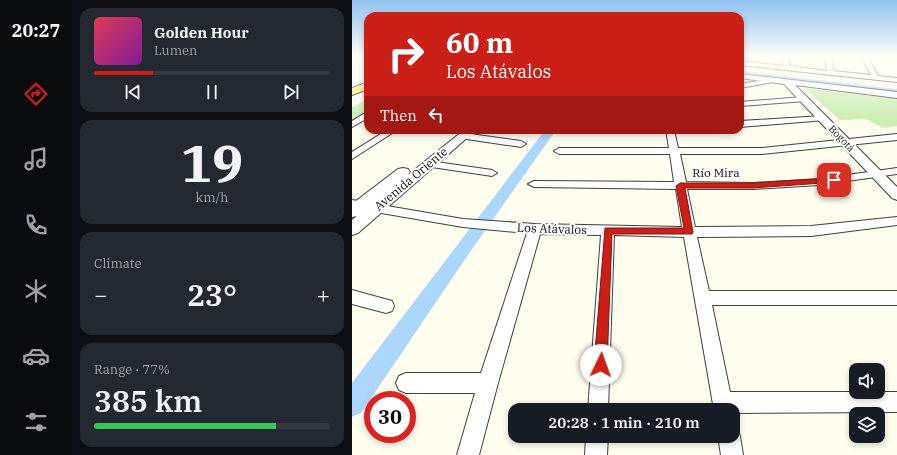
<!DOCTYPE html>
<meta charset="utf-8">
<style>
:root{--surface:#171b24;--page:#242831;--text:#f1f3f6;--muted:#9ea1a6;--line:#363941;--accent:#cc1f17}
body{margin:0;font-family:"IBM Plex Serif",serif;background:var(--page);color:var(--text);height:100vh;display:flex;flex-direction:column;font-size:15px;white-space:nowrap}
*{box-sizing:border-box;margin:0}
p{font-size:13px;color:var(--muted)}
.icon{flex:none;width:22px;height:22px;fill:none;stroke:currentColor;stroke-width:2;stroke-linecap:round;stroke-linejoin:round}
.map{position:relative;flex:1;overflow:hidden}
.sheet{display:flex;flex-direction:column;gap:8px;padding:8px;background:#0d0f14;width:280px}
.sheet>*{flex:none}
.banner{position:absolute;left:12px;top:12px;width:380px;height:122px;border-radius:12px;box-shadow:0 2px 6px #0003;background:#cc1f17;color:#fff;overflow:hidden}
.controls{position:absolute;left:497px;top:363px;display:grid;gap:8px}
.controls a{display:grid;place-items:center;width:36px;height:36px;border-radius:8px;background:var(--surface);box-shadow:0 2px 6px #0003;font-size:20px}
.speed{position:absolute;left:12px;top:391px;display:flex;gap:8px;font-size:20px;font-weight:700;text-align:center}
.speed>*{display:grid;place-content:center;width:52px;height:52px;border-radius:50%;background:var(--surface);box-shadow:0 2px 6px #0003;line-height:1}
.speed .limit{border:6px solid #d22;background:#fff;color:#111}
.pin{position:absolute;display:grid;place-items:center;width:34px;height:34px;color:#fff;margin:-17px;border-radius:8px;box-shadow:0 2px 6px #0006}
.me{position:absolute;width:44px;margin:-22px;rotate:3deg;stroke-linejoin:round;filter:drop-shadow(0 0 3px #0008)}
.turn{display:flex;align-items:center;gap:14px;height:84px;padding:0 16px;font-size:18px}
.turn .icon{width:52px;height:52px;stroke-width:2.5}
.turn b{display:block;font-size:28px;line-height:34px}
.then{display:flex;align-items:center;height:38px;padding:0 16px;background:#0003;gap:8px;font-size:15px}
.big{font-size:30px;font-weight:600;line-height:1.1}
.sheet .tile{flex:1;display:flex;flex-direction:column;justify-content:center;gap:6px;min-width:0;padding:0 14px;border-radius:12px;background:var(--page)}
.sheet .dial{align-items:center;gap:0}
.dial b{font-size:52px;line-height:1}
.song{display:flex;align-items:center;gap:12px}
.cover{width:48px;height:48px;border-radius:6px;background:linear-gradient(135deg,hsl(350 70% 55%),hsl(290 70% 35%))}
.played{height:4px;border-radius:2px;background:linear-gradient(90deg,var(--accent) 25%,var(--line) 25%)}
.keys{display:flex;justify-content:space-around;direction:ltr}
.heat{display:flex;justify-content:space-between;align-items:center;font-size:22px;direction:ltr}
.charge{height:6px;border-radius:3px;background:linear-gradient(90deg,#34c759 77%,var(--line) 0)}
.trip{position:absolute;left:156px;top:403px;width:232px;height:40px;border-radius:12px;background:var(--surface);box-shadow:0 2px 6px #0003;font-weight:600;line-height:40px;text-align:center}
main{display:flex;flex:1;min-height:0}
.menu{display:flex;flex-direction:column;width:72px;justify-content:space-around;align-items:center;background:#090b0e;color:var(--muted)}
.menu .icon{width:28px;height:28px}
.menu .on{color:var(--accent)}
.menu b{font-size:18px;color:var(--text)}
.map>svg:first-child{display:block}
.green{fill:#cceeb3}
.lines{fill:none;stroke-linecap:round;stroke-linejoin:round}
.canal{fill:#acd7fc;fill-rule:evenodd}
.minor-casing{stroke:#404040;stroke-width:2}
.tertiary-casing{stroke:#404040;stroke-width:2}
.primary-casing{stroke:#1e1e1e;stroke-width:2}
.minor{fill:#fff;fill-rule:evenodd}
.tertiary{fill:#fff;fill-rule:evenodd}
.primary{fill:#ffe75e;fill-rule:evenodd}
.route{fill:#cc1f17;stroke:#85140f}
.labels{text-anchor:middle;stroke-width:4;stroke-linejoin:round;paint-order:stroke}
.far-street-label{font-size:10px;fill:#0d0d0d;stroke:#fff}
.street-label{font-size:12px;fill:#0d0d0d;stroke:#fff}
</style>
<main>
<nav class="menu">
<b>20:27</b>
<svg class="icon on" aria-label="directions" viewBox="0 0 24 24"><path d="M12 3l9 9-9 9-9-9zM9 14v-3h6M13 9l2 2-2 2"/></svg>
<svg class="icon" aria-label="music" viewBox="0 0 24 24"><path d="M9 18V5l10-2v13"/><circle cx="6" cy="18" r="3"/><circle cx="16" cy="16" r="3"/></svg>
<svg class="icon" aria-label="phone" viewBox="0 0 24 24"><path d="M5 4h4l2 5-3 2q2 4 5 5l2-3 5 2v4C11 20 4 13 5 4z"/></svg>
<svg class="icon" aria-label="climate" viewBox="0 0 24 24"><path d="M12 3v18M4 7l16 10M4 17L20 7"/></svg>
<svg class="icon" aria-label="car" viewBox="0 0 24 24"><path d="M5 17H2v-5l4-1 3-4h7l3 4 3 1v5h-3M9 17h6M6 11h13"/><circle cx="7" cy="17" r="2"/><circle cx="17" cy="17" r="2"/></svg>
<svg class="icon" aria-label="filters" viewBox="0 0 24 24"><path d="M4 7h16M4 17h16"/><circle cx="9" cy="7" r="2"/><circle cx="15" cy="17" r="2"/></svg>
</nav>
<section class="sheet">
<div class="tile">
<div class="song"><i class="cover"></i><div><b>Golden Hour</b><p>Lumen</p></div></div>
<div class="played"></div>
<div class="keys"><svg class="icon" aria-label="previous" viewBox="0 0 24 24"><path d="M18 5L8 12l10 7zM5 5v14"/></svg><svg class="icon" aria-label="pause" viewBox="0 0 24 24"><path d="M8 5v14M16 5v14"/></svg><svg class="icon" aria-label="next" viewBox="0 0 24 24"><path d="M6 5l10 7-10 7zM19 5v14"/></svg></div>
</div>
<div class="tile dial"><b>19</b><p>km/h</p></div>
<div class="tile"><p>Climate</p>
<div class="heat"><a>−</a><b class="big">23°</b><a>+</a></div>
</div>
<div class="tile"><p>Range · 77%</p><b class="big">385 km</b><div class="charge"></div></div>
</section>
<div class="map">
<svg width="545" height="455" viewBox="0 0 545 455">
<rect width="100%" height="100%" fill="#fffdee"/>
<!-- green -->
<path class="green" d="M452,88l93,11v27l-14,2 -17,-9 -26,1z
M16,99v14l-16,8v-14z"/>
<g class="lines">
<!-- canal -->
<path class="canal" d="M388,71l157,18v6l-157,-20z
M193,130h11l-86,122 -109,161 -9,4v-34z"/>
<defs>
<path id="minor" d="M431,56h6v10l38,5 -3,-15h6l4,15 37,4 -10,-19h6l11,20 19,2v4l-157,-17v-4l43,5z
M425,78l3,2 -1,1 -39,7v-4z
M451,97l4,2 -1,2 -66,5v-4z
M13,113h3v5l-16,9v-6z
M470,116l4,2 -1,2 -85,7v-6z
M35,130h10l-45,29v-7z
M314,130h8l4,18h84l135,-14v6l-135,14h-82l6,28 67,1 66,-4 78,-11v6l-78,11 -66,4h-66l8,38 116,-1 86,-9v8l-86,11 -114,1 12,54h188v14h-185l18,87h167v20l-164,1v-3h-19l-30,-173 -70,-2 -6,175h-20l13,-175 -61,-1 -42,149 -19,72h-22l18,-62h-69l-7,-3 -3,-7 3,-7 7,-3h75l46,-140 -64,-6 -111,-19v-8l111,19 72,5 147,3 -6,-38 -142,-2 -6,-3 6,-3 140,1 -4,-28h-111l-5,-3 5,-3h110z
M111,133l58,8 5,3 -5,3 -61,-9 -2,-2z
M77,161l63,9 5,3 -5,3 -67,-10 -1,-2z
M0,290l40,11 2,5 -2,5 -6,2 -34,-9z
M381,427l4,1 3,8 3,19h-22l-3,-19h15z
M234,436h22l-1,19h-22z"/>
<path id="tertiary" d="M388,74l157,18v6l-102,-13 102,102v13l-5,-2 -108,-114 -44,-6z
M112,130h12l-118,103 -6,2v-15z
M51,168l5,1 2,3 -2,3 -51,41 -5,1v-13l46,-35z"/>
<path id="primary" d="M16,82v7l-16,6v-7z"/>
</defs>
<!-- minor casing -->
<use href="#minor" class="minor-casing"/>
<!-- tertiary casing -->
<use href="#tertiary" class="tertiary-casing"/>
<!-- primary casing -->
<use href="#primary" class="primary-casing"/>
<!-- minor -->
<use href="#minor" class="minor"/>
<!-- tertiary -->
<use href="#tertiary" class="tertiary"/>
<!-- primary -->
<use href="#primary" class="primary"/>
</g>
<!-- sky -->
<linearGradient id="sky" x2="0" y2="1"><stop stop-color="#90c2f0"/><stop offset="0.47" stop-color="#fffef7"/><stop offset="1" stop-color="#fffef7" stop-opacity="0"/></linearGradient>
<rect width="545" height="119" fill="url(#sky)"/>
<!-- route -->
<path class="route" d="M482,178h3v4l-84,6h-68l8,44 -1,2h-80l-5,131 -2,5 -4,2 -5,-2 -2,-5 11,-137h79l-8,-42 4,-3h73z"/>
<g class="labels">
<!-- far-street labels -->
<g class="far-street-label">
<text transform="translate(490 138) rotate(46)" y="4">Bogotá</text>
</g>
<!-- street labels -->
<g class="street-label">
<text x="364" y="177">Río Mira</text>
<text transform="translate(59 179) rotate(-40)" y="4">Avenida Oriente</text>
<text transform="translate(200 229) rotate(2)" y="4">Los Atávalos</text>
</g>
</g>
</svg>
<div class="controls">
<a><svg class="icon" aria-label="sound" viewBox="0 0 24 24"><path d="M4 9h4l5-4v14l-5-4H4zM17 9q2 3 0 6"/></svg></a>
<a><svg class="icon" aria-label="layers" viewBox="0 0 24 24"><path d="M12 4l9 5-9 5-9-5zM3 14l9 5 9-5"/></svg></a>
</div>
<div class="speed"><div class="limit">30</div></div>
<div class="pin" style="left:482px;top:180px;background:#d93025"><svg class="icon" aria-label="arrive" viewBox="0 0 24 24"><path d="M6 21V4h12l-3 4 3 4H6"/></svg></div>
<svg class="me" style="left:249px;top:365px" viewBox="-20 -20 40 40"><circle r="19" fill="#fff"/><path d="M0-13L10 11 0 6-10 11z" fill="#cc1f17"/></svg>
<div class="trip">20:28 · 1 min · 210 m</div>
<div class="banner">
<div class="turn"><svg class="icon" aria-label="right" viewBox="0 0 24 24"><path d="M7 20v-9h11M14 6l5 5-5 5"/></svg><div><b>60 m</b>Los Atávalos</div></div>
<div class="then">Then<svg class="icon" aria-label="left" viewBox="0 0 24 24"><path d="M17 20v-9H6M10 6l-5 5 5 5"/></svg></div>
</div>
</div>
</main>
